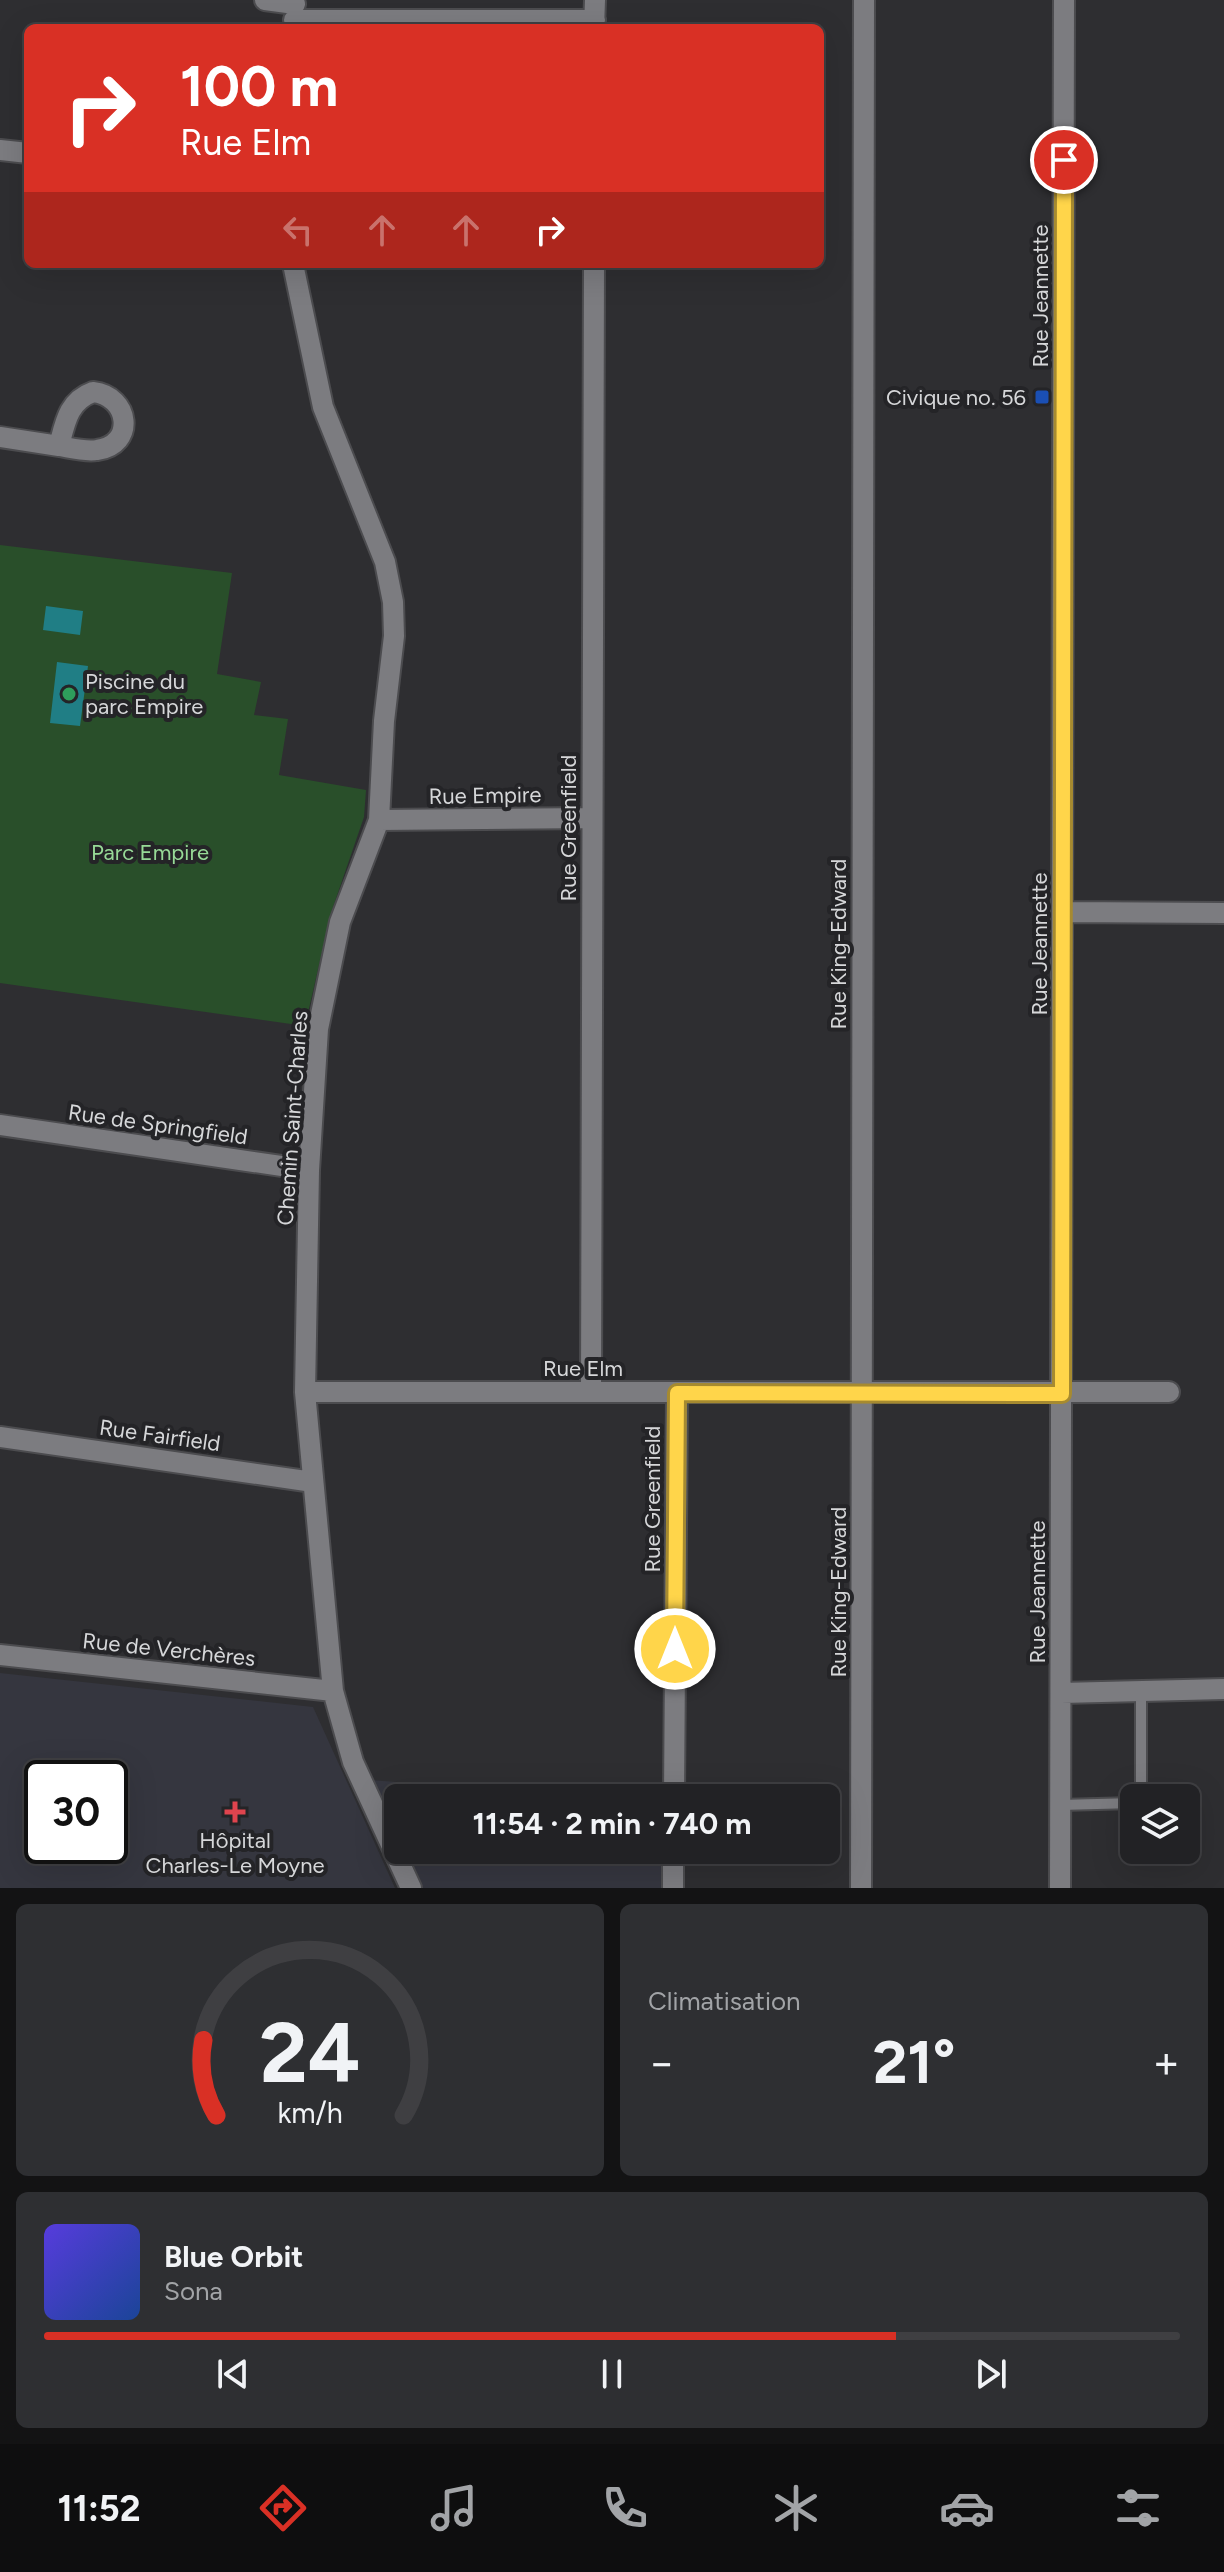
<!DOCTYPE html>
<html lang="fr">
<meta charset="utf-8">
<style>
:root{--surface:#222225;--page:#2e2f32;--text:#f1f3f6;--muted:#a2a4a7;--line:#3f3f42;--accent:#d93025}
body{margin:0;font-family:Figtree,sans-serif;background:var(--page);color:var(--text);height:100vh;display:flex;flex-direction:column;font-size:30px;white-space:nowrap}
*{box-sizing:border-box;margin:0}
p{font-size:26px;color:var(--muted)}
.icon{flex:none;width:44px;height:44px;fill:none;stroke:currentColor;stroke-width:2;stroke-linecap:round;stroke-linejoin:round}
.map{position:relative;height:1888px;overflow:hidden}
.details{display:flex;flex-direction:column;gap:16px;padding:16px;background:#131314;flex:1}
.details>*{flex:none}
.guide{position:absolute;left:24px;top:24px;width:800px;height:244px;border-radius:12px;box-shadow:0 8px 32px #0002,0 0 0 2px var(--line);background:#d93025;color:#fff;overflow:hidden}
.fabs{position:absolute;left:1120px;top:1784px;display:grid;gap:16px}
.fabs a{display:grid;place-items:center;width:80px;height:80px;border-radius:12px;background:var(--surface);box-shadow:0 8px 32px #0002,0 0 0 2px var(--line);font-size:40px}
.speed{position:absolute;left:24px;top:1760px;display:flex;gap:16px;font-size:40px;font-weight:700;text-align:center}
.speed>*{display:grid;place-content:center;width:104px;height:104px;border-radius:50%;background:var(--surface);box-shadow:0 8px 32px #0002,0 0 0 2px var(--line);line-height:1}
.speed .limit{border:4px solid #111;border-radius:12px;background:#fff;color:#111}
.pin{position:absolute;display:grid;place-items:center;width:68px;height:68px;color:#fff;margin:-34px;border:4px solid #fff;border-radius:50%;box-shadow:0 2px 8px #0007}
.me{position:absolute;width:88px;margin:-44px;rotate:0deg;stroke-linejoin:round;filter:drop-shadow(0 0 6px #0008)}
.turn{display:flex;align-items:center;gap:28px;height:168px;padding:0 24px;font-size:36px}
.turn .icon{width:104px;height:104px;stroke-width:2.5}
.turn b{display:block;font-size:56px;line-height:68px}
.lanes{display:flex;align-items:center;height:76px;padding:0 24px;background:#0003;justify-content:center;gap:40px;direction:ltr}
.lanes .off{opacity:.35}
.big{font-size:60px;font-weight:700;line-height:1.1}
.details .card{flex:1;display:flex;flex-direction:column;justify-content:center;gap:12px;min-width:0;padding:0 28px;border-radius:12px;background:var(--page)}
.details .dial{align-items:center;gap:0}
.dial svg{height:208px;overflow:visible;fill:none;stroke:var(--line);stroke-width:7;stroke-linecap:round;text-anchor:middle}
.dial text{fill:var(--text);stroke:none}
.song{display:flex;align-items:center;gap:24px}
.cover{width:96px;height:96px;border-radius:12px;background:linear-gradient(135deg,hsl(250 70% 55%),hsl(220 70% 35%))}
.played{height:8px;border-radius:4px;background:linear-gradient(90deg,var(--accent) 75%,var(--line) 75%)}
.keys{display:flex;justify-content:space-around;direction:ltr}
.heat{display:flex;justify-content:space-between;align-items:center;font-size:44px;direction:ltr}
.details .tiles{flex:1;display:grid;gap:16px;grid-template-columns:1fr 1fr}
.card:last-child{grid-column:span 2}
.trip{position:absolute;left:384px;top:1784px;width:456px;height:80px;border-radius:12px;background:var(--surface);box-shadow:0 8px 32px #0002,0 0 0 2px var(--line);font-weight:700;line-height:80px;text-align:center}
.tab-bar{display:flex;height:128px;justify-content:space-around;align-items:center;background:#0e0e0f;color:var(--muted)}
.tab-bar .icon{width:56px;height:56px}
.tab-bar .current{color:var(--accent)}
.tab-bar b{font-size:36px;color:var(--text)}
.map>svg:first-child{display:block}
.built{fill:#35363f;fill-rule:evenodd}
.green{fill:#294f2a}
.water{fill:#207e85}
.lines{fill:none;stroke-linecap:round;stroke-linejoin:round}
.service-casing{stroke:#4c4c4f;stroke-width:14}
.minor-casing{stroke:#4c4c4f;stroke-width:24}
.service{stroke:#7c7c80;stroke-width:10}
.minor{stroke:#7c7c80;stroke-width:20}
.route-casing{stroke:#a68a30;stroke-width:20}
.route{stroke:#ffd54a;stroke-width:14}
.transit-dot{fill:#1a4fb4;stroke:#242427;stroke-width:3}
.leisure-dot{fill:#2e9e5b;stroke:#242427;stroke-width:3}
.health-dot{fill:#e0444e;stroke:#242427;stroke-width:3}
.labels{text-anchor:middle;stroke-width:8;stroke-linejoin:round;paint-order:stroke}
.street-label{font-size:22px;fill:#d6d7d9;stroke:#242427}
.poi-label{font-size:22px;fill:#d6d7d9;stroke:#242427;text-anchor:end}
.park-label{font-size:22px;fill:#97da97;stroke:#242427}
</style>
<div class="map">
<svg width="1224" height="1888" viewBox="0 0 1224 1888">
<rect width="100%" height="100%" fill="#2e2e31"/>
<!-- built -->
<path class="built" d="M0,1673l313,34 82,181h-395zM42,1778h68v68h-68z
M370,1780l173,13v5h-145v40z
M404,1850h260v38h-241z"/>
<!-- green -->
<path class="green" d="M0,545l232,28 -15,101 44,8 -7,33 34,4 -9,56 87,15 -2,27 -33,96 -26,113 -305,-43z"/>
<!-- water -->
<path class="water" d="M46,606l37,5 -3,24 -37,-5z
M57,662l31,4 -8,60 -30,-3z"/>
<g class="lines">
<defs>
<path id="service" d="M1141,1798v-107
M1060,1805l74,-2"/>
<path id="minor" d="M265,0l30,4
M294,20h301
M594,28l1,-28
M0,150l28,3
M293,264l30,143 62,155 8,40 1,34 -10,85 -5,99 -39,102 -22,107 -9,141 -4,222 28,299 20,71 58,126
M93,392c37,4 43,53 4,58 -12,2 -26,-2 -38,-4 6,-23 9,-45 34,-54z
M0,437l59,9
M379,820l213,-2
M1063,912l161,1
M0,1125l309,45
M305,1392h864
M591,1392l3,-1128
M0,1437l313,45
M0,1655l333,36
M1061,1693l163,-4
M674,1798l3,-405
M673,1888v-38
M861,1888l3,-1888
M1060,1888l4,-1888"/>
</defs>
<!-- service casing -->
<use href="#service" class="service-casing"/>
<!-- minor casing -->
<use href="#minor" class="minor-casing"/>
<!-- service -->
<use href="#service" class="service"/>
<!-- minor -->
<use href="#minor" class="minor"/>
</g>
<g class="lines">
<defs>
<path id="route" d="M675,1649l2,-256 385,1 2,-1234"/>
</defs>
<!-- route casing -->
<use href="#route" class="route-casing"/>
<!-- route -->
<use href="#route" class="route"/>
</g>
<!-- markers -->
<rect class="transit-dot" x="1034" y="389" width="16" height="16" rx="4"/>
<circle class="leisure-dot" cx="69" cy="694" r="8"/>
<path class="health-dot" d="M231 1800h8v8h8v8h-8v8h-8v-8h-8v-8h8z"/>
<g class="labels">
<!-- street labels -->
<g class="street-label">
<text transform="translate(1040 296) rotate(-90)" y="8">Rue Jeannette</text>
<text transform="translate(485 795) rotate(-1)" y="8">Rue Empire</text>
<text transform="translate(568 828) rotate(-90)" y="8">Rue Greenfield</text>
<text transform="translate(838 944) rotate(-90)" y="8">Rue King-Edward</text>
<text transform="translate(1039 944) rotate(-90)" y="8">Rue Jeannette</text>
<text transform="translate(292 1118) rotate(-86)" y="8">Chemin Saint-Charles</text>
<text transform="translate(158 1124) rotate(8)" y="8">Rue de Springfield</text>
<text x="583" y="1376">Rue Elm</text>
<text transform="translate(160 1435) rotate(8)" y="8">Rue Fairfield</text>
<text transform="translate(652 1499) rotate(-90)" y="8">Rue Greenfield</text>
<text transform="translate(838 1592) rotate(-90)" y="8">Rue King-Edward</text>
<text transform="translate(1037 1592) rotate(-90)" y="8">Rue Jeannette</text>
<text transform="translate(169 1649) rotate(6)" y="8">Rue de Verchères</text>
</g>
<!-- poi labels -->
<g class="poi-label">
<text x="1026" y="405">Civique no. 56</text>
<text x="85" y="689" text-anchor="start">Piscine du<tspan x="85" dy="25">parc Empire</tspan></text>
<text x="235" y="1848" text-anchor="middle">Hôpital<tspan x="235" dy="25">Charles-Le Moyne</tspan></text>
</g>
<!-- park labels -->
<g class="park-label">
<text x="150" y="860">Parc Empire</text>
</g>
</g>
</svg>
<div class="fabs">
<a><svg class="icon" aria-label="layers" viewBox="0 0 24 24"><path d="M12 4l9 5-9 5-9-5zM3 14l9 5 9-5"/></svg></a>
</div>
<div class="speed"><div class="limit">30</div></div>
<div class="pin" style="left:1064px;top:160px;background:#d93025"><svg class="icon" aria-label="arrive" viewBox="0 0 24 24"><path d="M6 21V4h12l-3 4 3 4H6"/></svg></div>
<svg class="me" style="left:675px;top:1649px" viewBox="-20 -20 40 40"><circle r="17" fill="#ffd54a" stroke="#fff" stroke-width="3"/><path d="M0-11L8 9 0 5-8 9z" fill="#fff"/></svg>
<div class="trip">11:54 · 2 min · 740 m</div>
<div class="guide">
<div class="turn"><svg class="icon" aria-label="right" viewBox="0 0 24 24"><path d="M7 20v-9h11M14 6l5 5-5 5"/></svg><div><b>100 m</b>Rue Elm</div></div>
<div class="lanes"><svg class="icon off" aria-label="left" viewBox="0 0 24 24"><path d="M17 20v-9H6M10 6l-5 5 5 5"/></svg><svg class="icon off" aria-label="ahead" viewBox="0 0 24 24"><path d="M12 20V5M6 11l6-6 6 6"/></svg><svg class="icon off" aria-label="ahead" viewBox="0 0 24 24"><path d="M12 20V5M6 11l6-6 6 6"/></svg><svg class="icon" aria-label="right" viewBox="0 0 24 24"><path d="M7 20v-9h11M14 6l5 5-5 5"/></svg></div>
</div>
</div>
<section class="details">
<div class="tiles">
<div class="card dial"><svg viewBox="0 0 100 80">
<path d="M14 69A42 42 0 1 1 86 69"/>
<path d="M14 69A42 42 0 0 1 9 40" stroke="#d93025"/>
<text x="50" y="56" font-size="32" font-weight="700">24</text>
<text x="50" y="72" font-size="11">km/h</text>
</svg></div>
<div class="card"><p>Climatisation</p>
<div class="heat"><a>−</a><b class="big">21°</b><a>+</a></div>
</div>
<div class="card">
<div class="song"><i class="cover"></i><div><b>Blue Orbit</b><p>Sona</p></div></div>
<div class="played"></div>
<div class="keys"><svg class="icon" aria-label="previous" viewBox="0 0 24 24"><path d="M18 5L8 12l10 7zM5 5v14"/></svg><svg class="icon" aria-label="pause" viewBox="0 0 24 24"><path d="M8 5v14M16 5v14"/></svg><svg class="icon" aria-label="next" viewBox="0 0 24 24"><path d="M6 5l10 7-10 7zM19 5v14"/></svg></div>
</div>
</div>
</section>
<nav class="tab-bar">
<b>11:52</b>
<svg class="icon current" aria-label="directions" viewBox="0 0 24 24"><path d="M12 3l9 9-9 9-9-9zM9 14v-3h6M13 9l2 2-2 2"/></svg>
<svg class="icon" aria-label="music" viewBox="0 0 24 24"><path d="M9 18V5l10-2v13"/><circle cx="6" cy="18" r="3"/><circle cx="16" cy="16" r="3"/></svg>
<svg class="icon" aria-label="phone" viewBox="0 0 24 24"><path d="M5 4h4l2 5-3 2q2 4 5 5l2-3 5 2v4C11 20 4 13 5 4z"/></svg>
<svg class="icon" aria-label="climate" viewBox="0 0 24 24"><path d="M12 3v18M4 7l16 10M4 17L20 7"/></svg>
<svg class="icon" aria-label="car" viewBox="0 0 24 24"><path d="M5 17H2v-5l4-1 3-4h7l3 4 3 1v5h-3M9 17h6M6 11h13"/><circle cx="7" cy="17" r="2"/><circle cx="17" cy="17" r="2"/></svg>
<svg class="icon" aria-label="filters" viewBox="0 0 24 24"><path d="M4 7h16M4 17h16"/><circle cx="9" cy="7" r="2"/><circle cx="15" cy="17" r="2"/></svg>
</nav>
